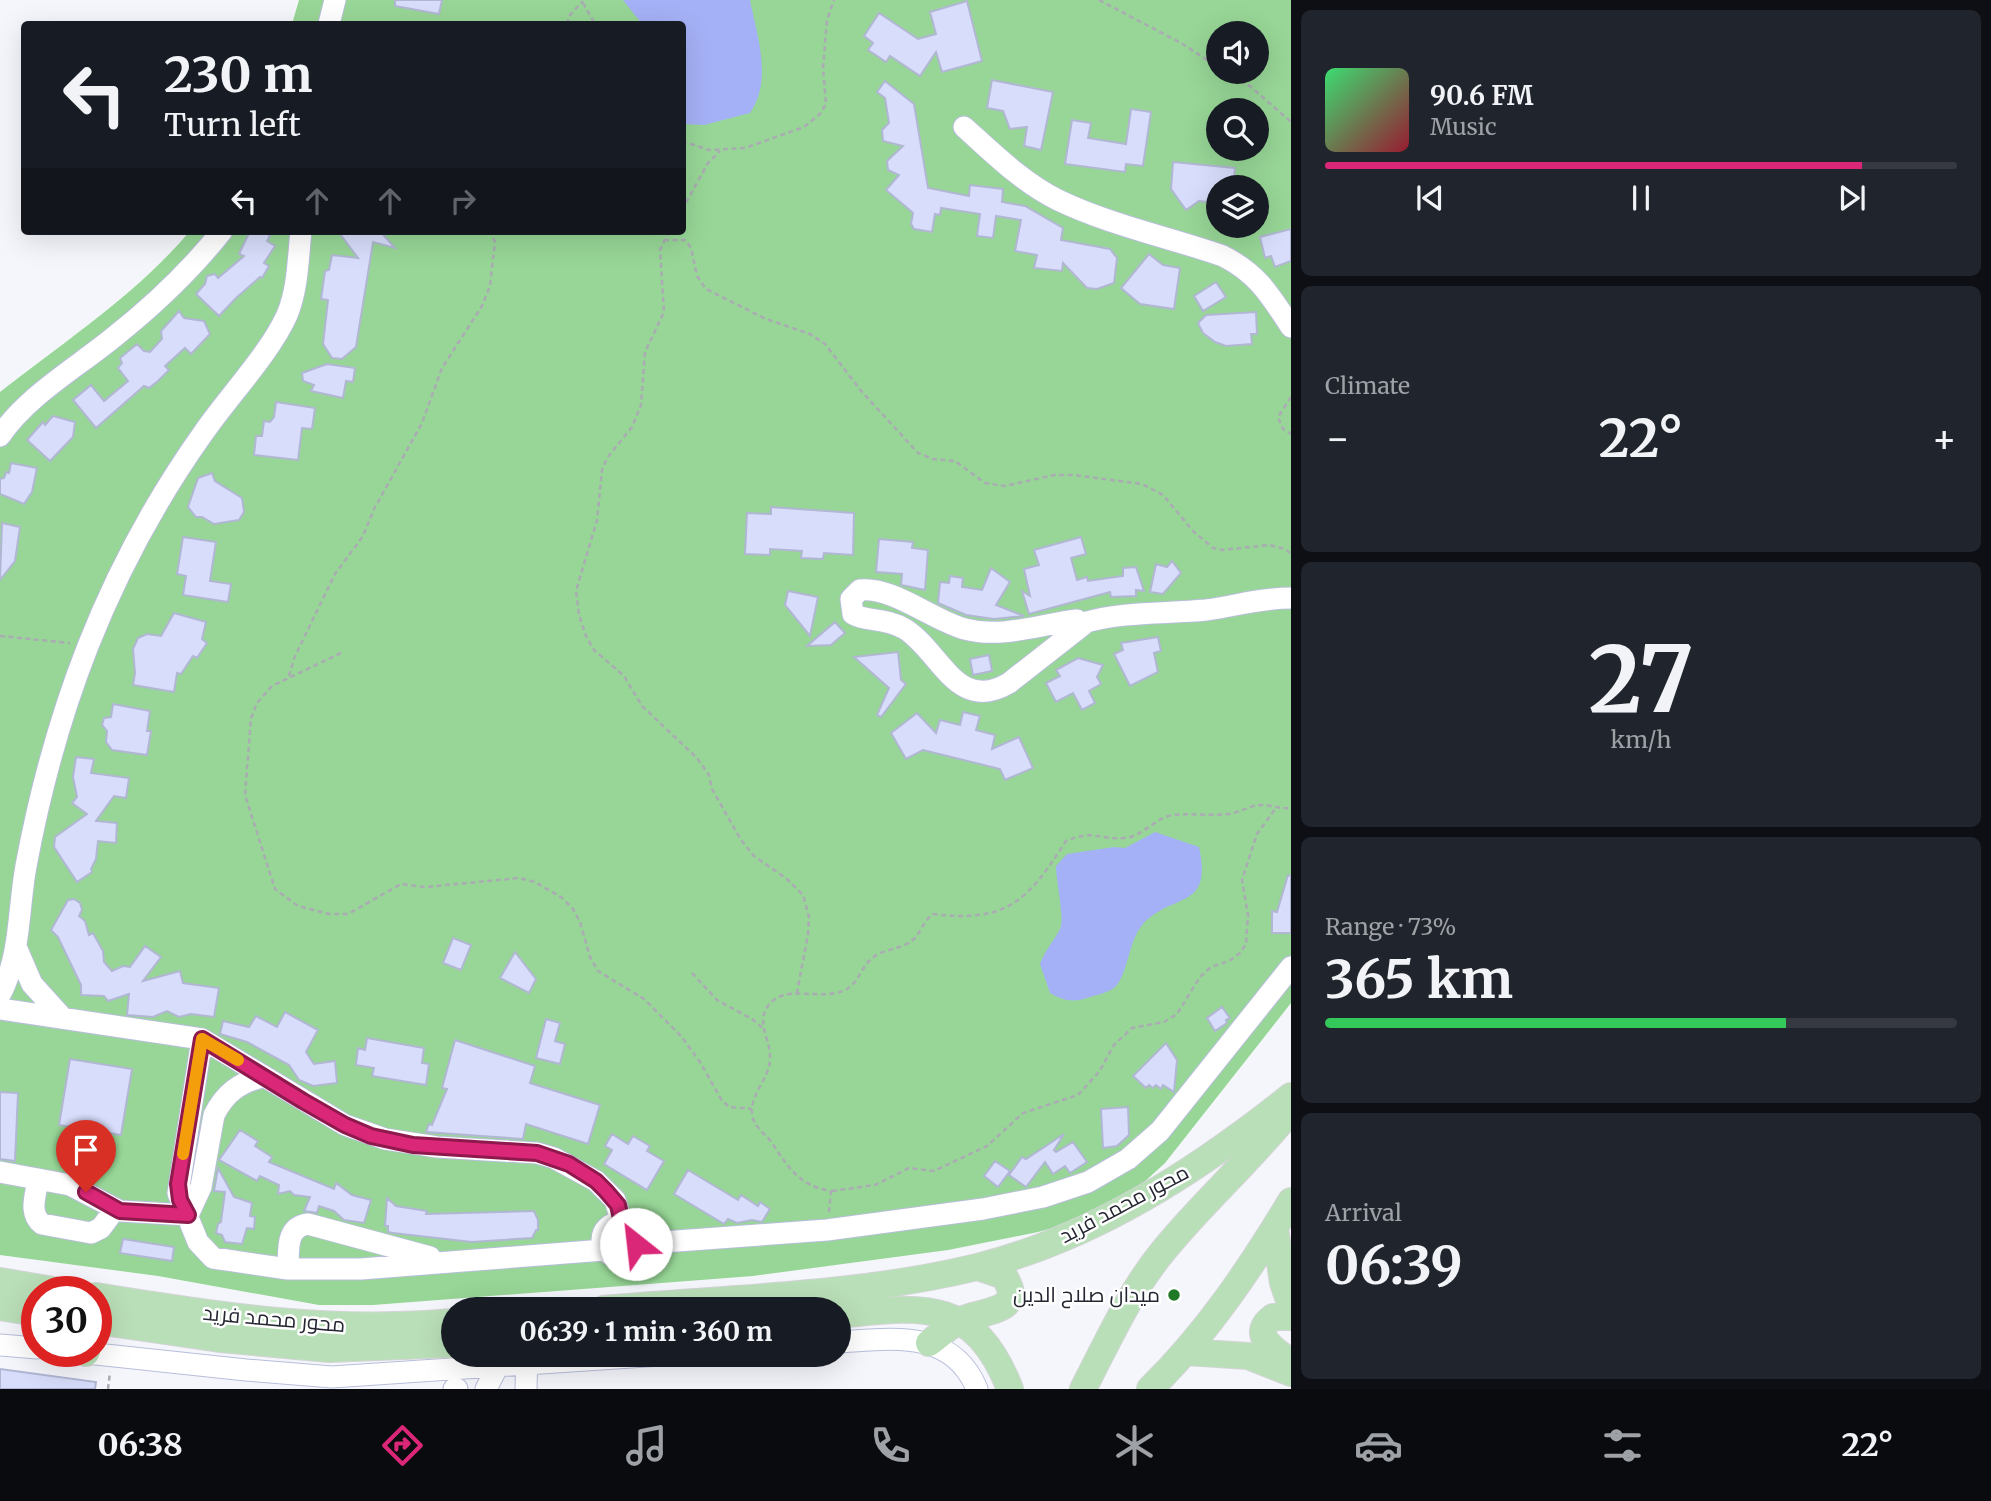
<!DOCTYPE html>
<meta charset="utf-8">
<style>
:root{--surface:#171b24;--page:#20242c;--text:#f1f3f6;--muted:#9ea1a6;--line:#363941;--accent:#db2777}
body{margin:0;font-family:Merriweather,Cairo,serif;background:var(--page);color:var(--text);height:100vh;display:flex;flex-direction:column;font-size:26px;white-space:nowrap}
*{box-sizing:border-box;margin:0}
p{font-size:23px;color:var(--muted)}
.icon{flex:none;width:38px;height:38px;fill:none;stroke:currentColor;stroke-width:2;stroke-linecap:round;stroke-linejoin:round}
.map{position:relative;flex:1;overflow:hidden}
.drawer{display:flex;flex-direction:column;gap:10px;padding:10px;background:#0d0f14;width:700px}
.drawer>*{flex:none}
.hud{position:absolute;left:21px;top:21px;width:665px;height:214px;border-radius:7px;box-shadow:0 7px 28px #0002;background:#171b24;color:var(--text);overflow:hidden}
.fabs{position:absolute;left:1206px;top:21px;display:grid;gap:14px}
.fabs a{display:grid;place-items:center;width:63px;height:63px;border-radius:50%;background:var(--surface);box-shadow:0 7px 28px #0002;font-size:35px}
.speed{position:absolute;left:21px;top:1276px;display:flex;gap:14px;font-size:35px;font-weight:700;text-align:center}
.speed>*{display:grid;place-content:center;width:91px;height:91px;border-radius:50%;background:var(--surface);box-shadow:0 7px 28px #0002;line-height:1}
.speed .limit{border:10px solid #d22;background:#fff;color:#111}
.pin{position:absolute;display:grid;place-items:center;width:60px;height:60px;color:#fff;margin:-72px -30px;border-radius:50% 50% 50% 0;rotate:-45deg;box-shadow:0 0 7px #0007}
.pin .icon{rotate:45deg}
.me{position:absolute;width:77px;margin:-38px;rotate:331deg;stroke-linejoin:round;filter:drop-shadow(0 0 5px #0008)}
.turn{display:flex;align-items:center;gap:24px;height:147px;padding:0 28px;font-size:32px}
.turn .icon{width:91px;height:91px;stroke-width:2.5}
.turn b{display:block;font-size:49px;line-height:60px}
.lanes{display:flex;align-items:center;height:66px;padding:0 28px;background:#0003;justify-content:center;gap:35px;direction:ltr}
.lanes .off{opacity:.35}
.big{font-size:52px;font-weight:700;line-height:1.1}
.drawer .widget{flex:1;display:flex;flex-direction:column;justify-content:center;gap:10px;min-width:0;padding:0 24px;border-radius:10px;background:var(--page)}
.drawer .dial{align-items:center;gap:0}
.dial b{font-size:91px;line-height:1}
.song{display:flex;align-items:center;gap:21px}
.cover{width:84px;height:84px;border-radius:10px;background:linear-gradient(135deg,hsl(140 70% 55%),hsl(350 70% 35%))}
.played{height:7px;border-radius:4px;background:linear-gradient(90deg,var(--accent) 85%,var(--line) 85%)}
.keys{display:flex;justify-content:space-around;direction:ltr}
.heat{display:flex;justify-content:space-between;align-items:center;font-size:38px;direction:ltr}
.charge{height:10px;border-radius:5px;background:linear-gradient(90deg,#34c759 73%,var(--line) 0)}
.trip{position:absolute;left:441px;top:1297px;width:410px;height:70px;border-radius:35px;background:var(--surface);box-shadow:0 7px 28px #0002;font-weight:700;line-height:70px;text-align:center}
.tab-bar{display:flex;height:112px;justify-content:space-around;align-items:center;background:#090b0e;color:var(--muted)}
.tab-bar .icon{width:49px;height:49px}
.tab-bar .current{color:var(--accent)}
.tab-bar b{font-size:32px;color:var(--text)}
main{display:flex;flex:1;min-height:0}
.map>svg:first-child{display:block}
.green{fill:#97d696;fill-rule:evenodd}
.water{fill:#a5b1f6}
.building{fill:#d7ddfa;stroke:#b1b7d3;stroke-width:2}
.lines{fill:none;stroke-linecap:round;stroke-linejoin:round}
.minor-casing{stroke:#b8beda;stroke-width:23}
.major-casing{stroke:#d3d4d6;stroke-width:28}
.path{stroke:#aaabb3;stroke-width:2.5;stroke-dasharray:5 3.5;stroke-linecap:butt}
.minor{stroke:#fff;stroke-width:21}
.major{stroke:#b9dfb8;stroke-width:26}
.route-casing{stroke:#8e194d;stroke-width:18}
.route{stroke:#db2777;stroke-width:12}
.slow{stroke:#f59e0b;stroke-width:12}
.poi-dot{fill:#207927;stroke:#fff;stroke-width:2.5}
.labels{text-anchor:middle;stroke-width:5;stroke-linejoin:round;paint-order:stroke}
.street-label{font-size:21px;fill:#242631;stroke:#fff}
.poi-label{font-size:21px;fill:#242631;stroke:#fff;text-anchor:end}
</style>
<main>
<div class="map">
<svg width="1291" height="1389" viewBox="0 0 1291 1389">
<rect width="100%" height="100%" fill="#f5f6fc"/>
<!-- green -->
<path class="green" d="M299,0h992v1003l-126,160 -35,32 -54,27 -38,10 -90,18 -195,26 -380,29h-54l-161,-29 -158,-21v-863c65,-51 137,-98 190,-161h492v-207h-390zM1218,33h38v39h-38zM1218,110h38v39h-38zM1218,187h38v39h-38z"/>
<!-- water -->
<path class="water" d="M623,0h127c7,36 23,80 0,113l-46,12 -21,-1 -1,-100h-40z
M1155,832l44,15c14,64 -26,45 -56,77 -15,17 -15,51 -28,63 -5,5 -18,8 -25,10 -17,6 -26,4 -40,-4l-10,-29c5,-14 14,-23 20,-35 5,-11 -4,-47 -4,-63l11,-12 47,-7 11,1z"/>
<!-- building -->
<path class="building" d="M395,0h47l-3,14 -44,-8z
M967,1l15,60 -40,11 -6,-20 -16,24 -30,-20 -4,6 -18,-12 5,-7 -9,-7 15,-23 39,26 18,-5 -6,-22z
M992,80l61,12 -12,58 -17,-4 3,-19 -17,2 -7,-18 -16,-3z
M885,81l29,23 14,84 41,8 1,-11 33,4 -1,13 23,4 38,22 -2,12 49,9 7,9 -3,25 -17,6 -10,-1 -24,-25 -1,8 -28,-3 3,-13 -22,-4 6,-31 -25,-4 -3,22 -16,-2 3,-22 -39,-6 -1,7 -5,-1 -3,18 -18,-3 -3,-5 2,-11 -27,-23 13,-15 -11,-5 -1,-9 16,-15 -20,-5 -1,-11 7,-7 -4,-25 -8,-6z
M1131,109l20,3 -8,54 -17,-2 -1,8 -60,-8 7,-44 19,3 -3,15 38,6z
M1173,162l62,6 -2,19h-15v16l-19,-2 -13,9 -15,-21z
M1291,229v32l-16,6 -4,-11 -6,2 -5,-21z
M250,231h13l7,5 -3,5 8,5 -11,17 5,3 -7,12 -2,-1 -24,21 -17,18 -23,-22 9,-10 2,-8 8,-2 3,4 26,-22 -5,-2z
M338,231h42l15,17 -22,-6 -17,105 -14,12 -10,-1 -9,-14 5,-44 -7,-1 4,-28 4,-1 3,-15 26,3z
M1149,254l14,11 17,3 -6,41 -34,-5 -19,-16z
M1216,282l10,15 -23,14 -9,-15z
M179,311l5,7 20,3 6,13 -19,20 -6,-6 -20,18 4,4 -11,11 -9,7 -5,-2 -48,42 -23,-28 18,-15 13,16 24,-20 -10,-13 4,-5 -2,-5 17,-14 7,7 6,1 12,-13 -1,-8z
M1256,312l1,22h-6l1,10 -26,2 -11,-4 -12,-9 -5,-10 8,-8z
M327,364l28,4 -2,14 -7,-1 -3,17 -32,-7 3,-6 -11,-4 -1,-8z
M276,402l39,6 -3,21 -10,-1 -4,32 -44,-5 2,-19h6l2,-15 6,1 4,-5z
M53,416l22,6 -2,15 -23,24 -23,-21 16,-18 2,3z
M11,463l26,5 -5,24 -8,12 -24,-10v-15l4,-1 2,-6 3,1z
M212,473l3,8 27,17 2,14 -5,8 -25,4 -12,-7h-6l-8,-10 10,-29z
M771,507l83,6 -1,42 -29,-2 -1,6 -22,-1 1,-7 -32,-2v6l-25,-1 2,-41 24,1z
M2,523l18,4 -5,34 -15,19z
M183,537l33,5 -6,39 21,3 -3,18 -45,-7 3,-19 -9,-2z
M1081,537l5,17 -15,4 6,22 10,-3 1,4 35,-5v-8l13,-1 8,24 -8,-1v6l-25,1 -1,-5 -81,22 -7,-23 8,5 -6,-27 15,-4 -5,-15z
M879,539l34,3 -1,6 16,2 -3,40 -24,-5 1,-11 -26,-2z
M1172,561l9,12 -18,21 -13,-2 6,-28 11,3z
M991,568l19,14 -14,23 28,11 -30,3 -28,-4 -28,-12 2,-21 9,1 1,-7 13,2 -1,9 20,3z
M788,591l30,6 -8,39 -25,-31z
M174,613l32,9 -4,17 5,4 -10,15 -4,-2 -12,18 -4,-1 -3,19 -41,-7 2,-12 -2,-24 5,-11 9,-4 14,2z
M835,622l10,11 -14,12 -24,1z
M1158,637l3,14 -7,2 4,19 -28,14 -16,-32 9,-4 -2,-7z
M898,652l3,28 5,4 -25,33 -4,-2 12,-27 -35,-31z
M989,655l3,16 -19,4 -3,-16z
M1078,658l25,7 -6,12 4,7 -12,7 6,12 -13,7 -9,-17 -17,9 -10,-19 14,-7 -4,-6z
M113,704l37,7 -3,20h4l-4,24 -35,-5 -6,-8 1,-11 -5,-6 2,-7 7,-1z
M963,712l17,4 -4,14 19,5 -3,14 27,-12 14,31 -28,12 -5,-11 -77,-19 -17,9 -15,-26 26,-20 19,20 4,-13 20,5z
M76,757l18,2 -3,14 38,5 -3,20 -12,-2 -18,25 21,2 -1,20 -18,-2 -2,18 -5,10 1,3 -15,10 -23,-35 1,-10 32,-23 -15,-11 5,-6 -4,-20z
M1288,875l3,1v57h-19v-22l5,1z
M74,899l6,4 2,7 -3,6 6,5 4,14 4,-2 10,18 1,11 8,9 11,-5 7,1 15,-21 16,11 -18,24 37,-10 3,12 36,5 -5,29 -23,-3 -12,3 -12,-6 -14,6 -26,-2 2,-21 -21,7 -4,-5 -23,-1v-10l-23,-48 -7,-7 17,-30z
M453,938l18,7 -10,25 -18,-7z
M515,952l21,27 -7,14 -29,-15z
M1222,1007l8,11 -4,2 1,3 -12,8 -8,-13z
M285,1012l33,18 -12,22 8,12 21,-3 2,22 -24,3 -14,-6 -10,-15 -42,-23 -27,-8 3,-13 26,6 7,-11 21,11z
M546,1019l14,4 -5,18 10,3 -5,20 -24,-6z
M367,1038l57,10 -2,15 7,1 -3,21 -54,-9 2,-8 -18,-3 2,-17 7,2z
M455,1040l80,26 -5,17 70,22 -12,39 -62,-20 -3,15 -97,-7 3,-8 3,1 15,-36 -5,-1z
M1166,1043l11,17 -3,32 -11,-7 -2,4 -5,-4 -3,3 -4,-3 -3,3 -13,-12z
M70,1059l62,10 -11,66 -62,-10z
M0,1092l18,1 -3,68 -15,-2z
M1128,1107l1,28 -12,11 -14,2 -2,-39z
M240,1130l18,11 -3,5 17,11 -3,5 65,27 2,-6 16,12 19,5 -7,23 -20,-3 -10,-9 -15,-5 -2,7 -13,-2 6,-14 -16,-2 -4,-4 -12,3 1,-9 -19,-9 -3,5 -38,-21z
M612,1134l16,10 5,-8 17,10 -3,5 17,10 -17,29 -43,-26 8,-14 -7,-4z
M1064,1134l-10,16 2,2 17,-10 14,20 -17,11 -5,-7 -12,8 -8,-12 -19,25 -17,-12 13,-18 4,2z
M995,1161l15,10 -12,16 -14,-11z
M218,1168l16,29 18,6 -2,13 5,1 -1,12 -7,-1 -5,16 -17,-2 -3,-7 -6,-2 2,-9 3,-2 4,-30 -11,-1z
M688,1170l50,30 3,-5 17,11 2,-4 10,7 -8,13 -10,-2 -15,3 -9,-4 -4,5 -50,-30z
M387,1198l9,8 31,5 -1,3 108,-3 4,9v10h-2l-4,8 -60,4 -79,-9 -5,-1v-6h-3z
M123,1239l51,8 -2,14 -52,-8z
M0,1369l96,13 -1,7h-95z"/>
<g class="lines">
<defs>
<path id="minor" d="M329,24l6,-24
M964,127c29,26 59,56 94,73 52,25 110,37 165,56 35,18 47,39 68,71
M0,436c27,-40 76,-68 114,-99 39,-31 77,-67 108,-106
M860,590c32,-4 74,31 105,39 37,10 76,-5 112,-9l6,5 -74,58c-52,31 -68,-31 -104,-54 -20,-12 -39,-7 -52,-15l-2,-15z
M1083,623c41,-12 81,-9 123,-13 29,-4 55,-12 85,-12
M16,947l16,37 29,32
M0,995c21,-39 18,-86 26,-129 14,-75 34,-149 62,-220 30,-76 69,-148 116,-214 25,-36 66,-79 83,-117 11,-26 11,-57 14,-84
M0,1009l202,30 143,86 40,14 52,8 100,6 17,5 42,23 19,19 7,23
M202,1039l-24,154 20,49 15,16 75,11h73l243,-19
M0,1172l70,13 50,26 68,4
M38,1179c-2,16 -10,34 4,45l49,9 10,-5 14,-19
M188,1215l13,-28 13,-72c11,-22 25,-32 48,-38
M602 1240a17 17 0 1 1 34 0a17 17 0 1 1-34 0Z
M636,1244l191,-14 156,-21 60,-12 45,-15 40,-23 32,-28 131,-164
M288,1269c1,-18 -3,-42 20,-45l122,33
M838,1342c53,-3 114,-14 139,47
M0,1345l37,3
M68,1351l178,19 86,7 344,-23
M454,1389h3
M486,1389l17,-33
M526,1389l1,-35"/>
<path id="major" d="M1275,1228l8,55 8,23
M0,1281l65,11
M96,1296c123,20 233,37 357,26
M0,1307l37,6
M604,1309c123,-11 254,-13 373,-42 117,-29 221,-97 314,-171
M838,1315c84,-9 136,-18 172,74
M1291,1317h-18c-25,18 3,34 18,45
M96,1321l124,18 109,10 124,-5
M929,1343c11,-8 21,-18 32,-23 19,-10 67,-6 43,-44l-26,-9
M1187,1352l61,4 43,17
M86,1353l1,-2
M1083,1389c25,-48 47,-98 81,-139 40,-49 88,-91 127,-140
M1150,1389c57,-56 100,-120 141,-188"/>
</defs>
<!-- minor casing -->
<use href="#minor" class="minor-casing"/>
<!-- major casing -->
<use href="#major" class="major-casing"/>
<!-- path -->
<path class="path" d="M1099,0l82,43 37,24
M583,3l12,21
M567,24l2,-8 14,-15
M1226,72l25,15 40,35
M682,141l27,9 36,-2 59,-21 16,-13 6,-10 -3,-36 4,-48 7,-20
M682,210l26,-47 12,-12
M669,231l-9,19 4,62 -19,40 -4,53 -9,22 -25,31 -5,12 -5,50 -21,71 3,24 7,21 8,14 30,26 18,30 55,52 12,17 3,14 29,51 13,16 33,23 16,16 6,22 -1,18 -11,57
M664,240h21l6,8 6,28 9,13 60,30 44,15 15,10 37,48 56,61 15,6 22,2 30,22 20,3 49,-11h20l68,9 21,11 30,36 20,17 9,2 47,-5 16,4 6,5
M1291,397l-13,20 5,12 8,5
M0,636l70,7
M341,653l-69,33 -15,17 -6,15 -6,77 30,94 23,17 31,8h19l53,-30 24,3 94,-9 16,4 26,15 12,12 7,13 10,35 8,14 46,28 37,37 19,26 21,37 8,8 23,2
M289,676l6,-20 40,-82 28,-38 11,-27 48,-86 20,-55 40,-62 8,-20 2,-18 3,-26 -5,-11
M692,973l25,27 35,19 12,10
M832,1191l43,-6 34,-17 25,3 53,-25 36,-33 55,-18 21,-23 15,-27 18,-17 32,-6 13,-8 23,-37 11,-10 18,-6 11,-8 6,-9 2,-29 -6,-35 15,-46 18,-25
M829,1212l2,-21c-32,-5 -42,-23 -59,-48 -7,-10 -20,-17 -20,-31 -1,-20 19,-35 18,-55 0,-18 -14,-35 -2,-51 17,-23 49,-5 75,-15 15,-6 17,-22 28,-32 11,-10 27,-9 39,-17 11,-7 12,-20 23,-28 75,9 94,-13 133,-73 28,-12 33,-1 58,-3 19,-1 30,-20 49,-23 18,-2 36,1 55,-1 12,-1 23,-10 36,-9 10,1 17,4 27,3
M108,1389l2,-17"/>
<!-- minor -->
<use href="#minor" class="minor"/>
<!-- major -->
<use href="#major" class="major"/>
</g>
<g class="lines">
<defs>
<path id="route" d="M86,1192l34,19 68,4 -8,-15 -2,-16 24,-145 101,62 42,24 26,11 42,9 124,8 32,11 27,17 10,10 12,14 4,18 12,7 2,14"/>
</defs>
<!-- route casing -->
<use href="#route" class="route-casing"/>
<!-- route -->
<use href="#route" class="route"/>
<!-- slow -->
<path class="slow" d="M183,1154l19,-115 36,21"/>
</g>
<!-- markers -->
<circle class="poi-dot" cx="1174" cy="1295" r="7"/>
<g class="labels">
<!-- street labels -->
<g class="street-label">
<text transform="translate(1124 1204) rotate(-28)" y="7">محور محمد فريد</text>
<text transform="translate(274 1319) rotate(5)" y="7">محور محمد فريد</text>
</g>
<!-- poi labels -->
<g class="poi-label">
<text x="1160" y="1302">ميدان صلاح الدين</text>
</g>
</g>
</svg>
<div class="fabs">
<a><svg class="icon" aria-label="sound" viewBox="0 0 24 24"><path d="M4 9h4l5-4v14l-5-4H4zM17 9q2 3 0 6"/></svg></a>
<a><svg class="icon" aria-label="search" viewBox="0 0 24 24"><circle cx="10" cy="10" r="6"/><path d="M15 15l6 6"/></svg></a>
<a><svg class="icon" aria-label="layers" viewBox="0 0 24 24"><path d="M12 4l9 5-9 5-9-5zM3 14l9 5 9-5"/></svg></a>
</div>
<div class="speed"><div class="limit">30</div></div>
<div class="pin" style="left:86px;top:1192px;background:#d93025"><svg class="icon" aria-label="arrive" viewBox="0 0 24 24"><path d="M6 21V4h12l-3 4 3 4H6"/></svg></div>
<svg class="me" style="left:636px;top:1244px" viewBox="-20 -20 40 40"><circle r="19" fill="#fff"/><path d="M0-13L10 11 0 6-10 11z" fill="#db2777"/></svg>
<div class="trip">06:39 · 1 min · 360 m</div>
<div class="hud">
<div class="turn"><svg class="icon" aria-label="left" viewBox="0 0 24 24"><path d="M17 20v-9H6M10 6l-5 5 5 5"/></svg><div><b>230 m</b>Turn left</div></div>
<div class="lanes"><svg class="icon" aria-label="left" viewBox="0 0 24 24"><path d="M17 20v-9H6M10 6l-5 5 5 5"/></svg><svg class="icon off" aria-label="ahead" viewBox="0 0 24 24"><path d="M12 20V5M6 11l6-6 6 6"/></svg><svg class="icon off" aria-label="ahead" viewBox="0 0 24 24"><path d="M12 20V5M6 11l6-6 6 6"/></svg><svg class="icon off" aria-label="right" viewBox="0 0 24 24"><path d="M7 20v-9h11M14 6l5 5-5 5"/></svg></div>
</div>
</div>
<section class="drawer">
<div class="widget">
<div class="song"><i class="cover"></i><div><b>90.6 FM</b><p>Music</p></div></div>
<div class="played"></div>
<div class="keys"><svg class="icon" aria-label="previous" viewBox="0 0 24 24"><path d="M18 5L8 12l10 7zM5 5v14"/></svg><svg class="icon" aria-label="pause" viewBox="0 0 24 24"><path d="M8 5v14M16 5v14"/></svg><svg class="icon" aria-label="next" viewBox="0 0 24 24"><path d="M6 5l10 7-10 7zM19 5v14"/></svg></div>
</div>
<div class="widget"><p>Climate</p>
<div class="heat"><a>−</a><b class="big">22°</b><a>+</a></div>
</div>
<div class="widget dial"><b>27</b><p>km/h</p></div>
<div class="widget"><p>Range · 73%</p><b class="big">365 km</b><div class="charge"></div></div>
<div class="widget"><p>Arrival</p><b class="big">06:39</b></div>
</section>
</main>
<nav class="tab-bar">
<b>06:38</b>
<svg class="icon current" aria-label="directions" viewBox="0 0 24 24"><path d="M12 3l9 9-9 9-9-9zM9 14v-3h6M13 9l2 2-2 2"/></svg>
<svg class="icon" aria-label="music" viewBox="0 0 24 24"><path d="M9 18V5l10-2v13"/><circle cx="6" cy="18" r="3"/><circle cx="16" cy="16" r="3"/></svg>
<svg class="icon" aria-label="phone" viewBox="0 0 24 24"><path d="M5 4h4l2 5-3 2q2 4 5 5l2-3 5 2v4C11 20 4 13 5 4z"/></svg>
<svg class="icon" aria-label="climate" viewBox="0 0 24 24"><path d="M12 3v18M4 7l16 10M4 17L20 7"/></svg>
<svg class="icon" aria-label="car" viewBox="0 0 24 24"><path d="M5 17H2v-5l4-1 3-4h7l3 4 3 1v5h-3M9 17h6M6 11h13"/><circle cx="7" cy="17" r="2"/><circle cx="17" cy="17" r="2"/></svg>
<svg class="icon" aria-label="filters" viewBox="0 0 24 24"><path d="M4 7h16M4 17h16"/><circle cx="9" cy="7" r="2"/><circle cx="15" cy="17" r="2"/></svg>
<b>22°</b>
</nav>
